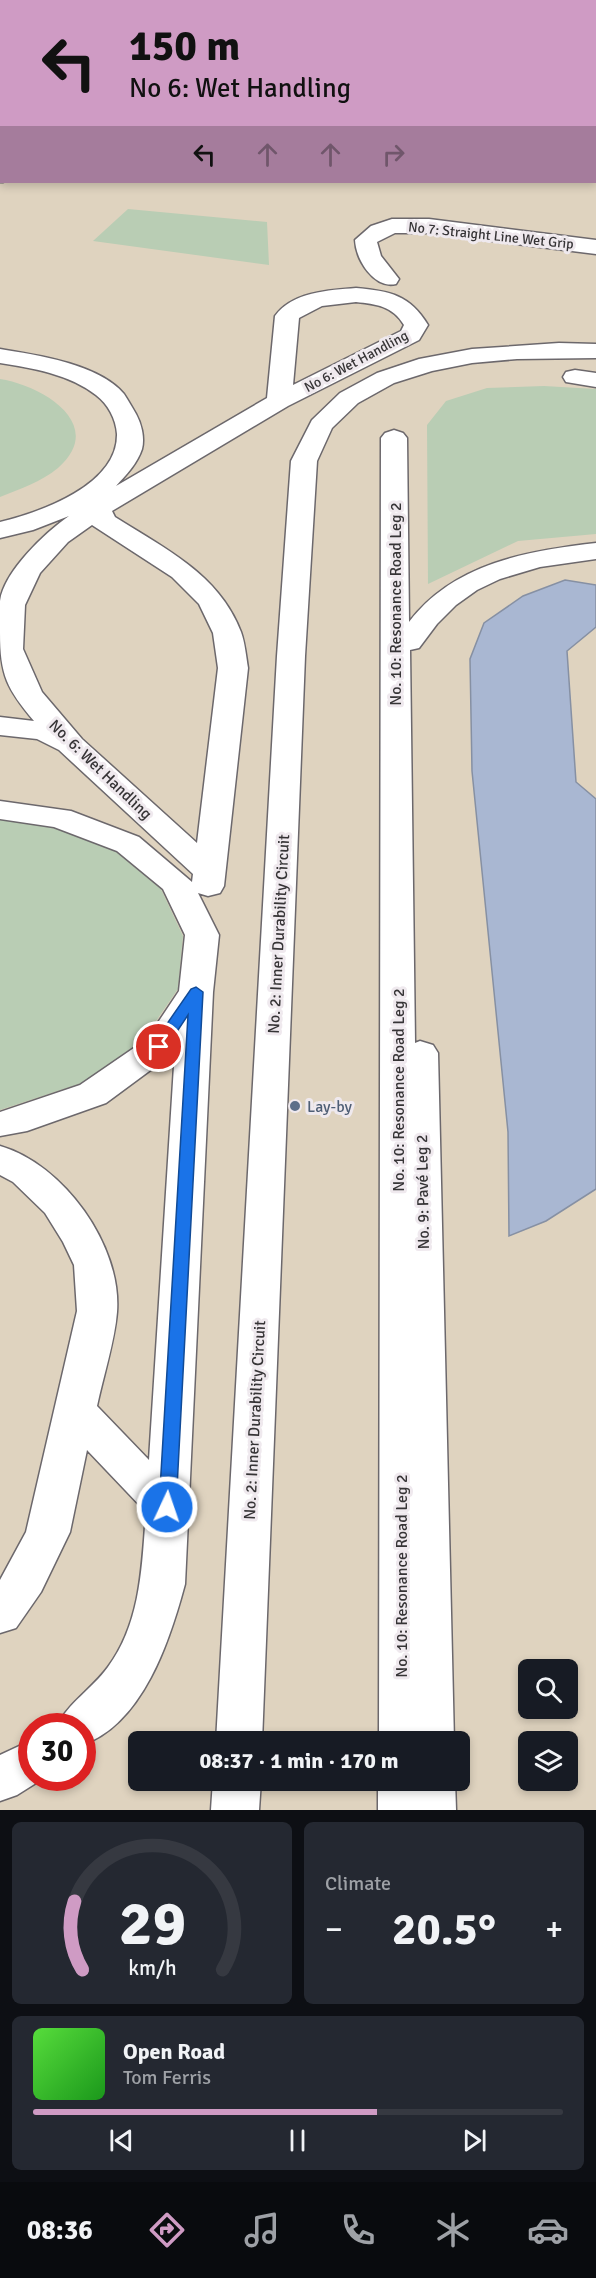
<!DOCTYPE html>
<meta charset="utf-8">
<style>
:root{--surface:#171b24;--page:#242831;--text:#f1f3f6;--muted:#9ea1a6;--line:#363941;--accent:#cf9bc4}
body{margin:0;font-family:Signika,sans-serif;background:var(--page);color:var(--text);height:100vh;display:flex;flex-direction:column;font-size:22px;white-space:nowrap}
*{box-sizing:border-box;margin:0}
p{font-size:20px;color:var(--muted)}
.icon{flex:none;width:33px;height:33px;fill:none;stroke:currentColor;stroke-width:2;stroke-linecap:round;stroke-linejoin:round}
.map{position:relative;height:1810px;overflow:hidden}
.panel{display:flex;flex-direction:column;gap:12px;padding:12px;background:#0d0f14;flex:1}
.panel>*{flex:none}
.top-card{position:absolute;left:0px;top:0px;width:597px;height:183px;box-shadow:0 3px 9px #0003;background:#cf9bc4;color:#111;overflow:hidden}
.buttons{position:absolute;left:518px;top:1659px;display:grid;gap:12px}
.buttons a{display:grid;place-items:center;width:60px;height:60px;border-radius:9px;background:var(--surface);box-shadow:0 3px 9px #0003;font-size:30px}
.speed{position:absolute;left:18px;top:1713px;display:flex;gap:12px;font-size:30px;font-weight:700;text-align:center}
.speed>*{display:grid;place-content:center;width:78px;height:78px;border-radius:50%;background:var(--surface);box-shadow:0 3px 9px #0003;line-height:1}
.speed .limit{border:9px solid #d22;background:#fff;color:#111}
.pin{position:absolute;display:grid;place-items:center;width:51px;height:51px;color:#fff;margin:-26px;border:3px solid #fff;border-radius:50%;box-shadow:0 2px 6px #0007}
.me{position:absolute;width:66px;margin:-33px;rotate:3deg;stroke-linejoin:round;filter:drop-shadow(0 0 4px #0008)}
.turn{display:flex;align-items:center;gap:21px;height:126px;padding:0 30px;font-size:27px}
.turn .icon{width:78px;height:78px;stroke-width:2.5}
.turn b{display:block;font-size:42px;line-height:51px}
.lanes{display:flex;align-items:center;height:57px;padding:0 30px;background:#0003;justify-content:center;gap:30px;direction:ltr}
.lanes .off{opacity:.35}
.big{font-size:45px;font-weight:700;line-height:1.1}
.panel .card{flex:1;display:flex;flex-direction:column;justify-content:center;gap:9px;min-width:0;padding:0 21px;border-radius:9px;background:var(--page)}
.panel .dial{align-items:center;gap:0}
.dial svg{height:156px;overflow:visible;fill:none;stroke:var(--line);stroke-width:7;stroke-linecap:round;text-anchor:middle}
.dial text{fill:var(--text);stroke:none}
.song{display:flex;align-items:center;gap:18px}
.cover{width:72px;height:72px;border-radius:9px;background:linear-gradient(135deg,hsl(110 70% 55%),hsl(120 70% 35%))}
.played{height:6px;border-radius:3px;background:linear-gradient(90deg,var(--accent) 65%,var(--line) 65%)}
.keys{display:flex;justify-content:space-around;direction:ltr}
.heat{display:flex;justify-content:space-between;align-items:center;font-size:33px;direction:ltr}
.panel .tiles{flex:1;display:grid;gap:12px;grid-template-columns:1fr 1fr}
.card:last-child{grid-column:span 2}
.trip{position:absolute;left:128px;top:1731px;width:342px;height:60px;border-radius:9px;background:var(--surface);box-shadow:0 3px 9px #0003;font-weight:700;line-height:60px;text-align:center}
.tabs{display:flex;height:96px;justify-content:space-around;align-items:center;background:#090b0e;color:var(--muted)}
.tabs .icon{width:42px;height:42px}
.tabs .selected{color:var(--accent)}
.tabs b{font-size:27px;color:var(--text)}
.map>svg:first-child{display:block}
.industrial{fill:#dfd3bf;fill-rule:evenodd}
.green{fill:#b9cdb4}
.water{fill:#a9b7d2;stroke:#8690a3;stroke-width:1.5}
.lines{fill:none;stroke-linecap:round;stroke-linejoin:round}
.minor-casing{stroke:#6c686c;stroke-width:3}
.minor{fill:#fff;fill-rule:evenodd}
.route{fill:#1a73e8;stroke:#114b97;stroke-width:1.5}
.service-dot{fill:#5c6f8a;stroke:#efe9ee;stroke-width:2}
.labels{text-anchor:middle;stroke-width:6;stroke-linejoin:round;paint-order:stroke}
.far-street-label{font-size:14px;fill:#363436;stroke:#efe9ee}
.street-label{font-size:16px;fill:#363436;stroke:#efe9ee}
.service-label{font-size:16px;fill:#4e5e75;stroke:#efe9ee;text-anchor:start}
</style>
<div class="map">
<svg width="596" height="1810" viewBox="0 0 596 1810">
<rect width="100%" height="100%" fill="#e1dce1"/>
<!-- industrial -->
<path class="industrial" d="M0,0h596v1810h-596v-1716l2,88h594v-180h-594l-1,71zM528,1670h39v38h-39zM32,1726h50v52h-50zM138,1742h321v38h-321zM528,1742h39v38h-39z"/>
<!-- green -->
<path class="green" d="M128,209l139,13 2,43 -176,-24z
M0,379c41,6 108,45 58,89 -17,14 -38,21 -58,29z
M544,386l52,3v145l-78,7 -90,43 -1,-159 19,-24 41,-13z
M0,820l52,6 63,25 46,38 22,47 -5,53 -35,51 -61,43 -82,27z"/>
<!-- water -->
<path class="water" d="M565,580l31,5v42l-29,24 9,131 20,17v390l-50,32 -37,15 -1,-104 -36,-361 -2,-112 14,-36 39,-27z"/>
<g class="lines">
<defs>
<path id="minor" d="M245,0h28l1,2h-28z
M0,28l2,1v12l-2,-1z
M2,89v13h-2v-12z
M0,169l2,13h1h-3z
M392,219h37l167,21v14l-167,-21h-34l-18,9 4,14 18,23 -3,5c-22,5 -40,-24 -41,-44l16,-14z
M356,288c34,3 54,7 72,37l-9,15 -131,66 -176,105 3,6c49,31 104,57 126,115 4,11 5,24 7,36l-24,218 -4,7 -12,3 -10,-3 21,42 -6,57 -28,592c-15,56 -42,140 -103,161v-19h-25c11,-23 35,-37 51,-59 33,-45 34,-101 38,-155l-59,-62 -17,82 -29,60 -25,36 -16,5v-53l26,-48 51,-221 -3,-46 -11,-23 -18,-29 -32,-31 -13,-7v-29c63,18 122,99 117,166 -2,28 -14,65 -20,94l52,54 26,-410 -4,5 -65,48 -79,28 -27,5v-24l80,-27 67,-46 32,-48 6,-56 -22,-46 -46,-38 -63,-24 -54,-8v-18l71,10 68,26 53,45 1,-8 -134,-124 -22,-11 -37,-4v-18l34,4c-27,-32 -34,-46 -34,-88 0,-10 0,-22 0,-32 4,-30 46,-69 69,-85l-36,14 -33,8v-16c41,-10 118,-37 117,-88 -1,-15 -9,-30 -21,-39 -27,-21 -64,-27 -96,-32v-14c37,6 99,15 124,45 4,6 8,13 12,20 5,9 9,23 6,35 -5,15 -16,26 -26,37l151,-88 8,-82c17,-24 54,-26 81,-28zM356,302c20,2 37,4 48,23l-3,6 -108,54 6,-67 23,-12zM92,525l80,52 27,27 14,29 5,35 -21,175 -115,-104 -40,-47 -19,-43 2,-44 15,-32 28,-31z
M559,343l37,1v14l-79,1 -45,4 -40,8 -38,12 -36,20 -26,25 -15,33 -12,195 -43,1086h-46l61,-1086 14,-195 21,-41 28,-27 37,-20 42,-14 53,-10z
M575,370l21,3v14l-30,-5 -3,-5 3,-5z
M394,430l9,3 4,5 2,184c45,-59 118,-71 187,-79v16l-56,8 -40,12 -23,11 -21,15 -19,19 -18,24 -9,2 5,393 5,-2 13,4 5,8 16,689h-75l2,-1304 4,-5z
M32,1740v38h12l-27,17 -17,6v-46z
M213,1780h48l-2,30h-48z
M378,1780h77l1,30h-78z"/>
</defs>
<!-- minor casing -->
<use href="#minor" class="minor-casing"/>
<!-- minor -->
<use href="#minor" class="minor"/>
</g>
<!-- route -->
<path class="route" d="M196,987l7,5 -27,515 -2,5 -7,2 -6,-2 -2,-5 29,-492 -24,36h-10l-3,-4 40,-58z"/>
<!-- markers -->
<circle class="service-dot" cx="295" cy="1106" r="6"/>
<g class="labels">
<!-- far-street labels -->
<g class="far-street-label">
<text transform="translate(491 235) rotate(6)" y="5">No 7: Straight Line Wet Grip</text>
<text transform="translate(356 361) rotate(-28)" y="5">No 6: Wet Handling</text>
</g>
<!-- street labels -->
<g class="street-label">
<text transform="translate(395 604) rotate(-90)" y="6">No. 10: Resonance Road Leg 2</text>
<text transform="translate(101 769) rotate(44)" y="6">No. 6: Wet Handling</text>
<text transform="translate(278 934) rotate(-87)" y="6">No. 2: Inner Durability Circuit</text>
<text transform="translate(398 1090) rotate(-90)" y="6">No. 10: Resonance Road Leg 2</text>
<text transform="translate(422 1192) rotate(-91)" y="6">No. 9: Pavé Leg 2</text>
<text transform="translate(254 1420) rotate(-87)" y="6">No. 2: Inner Durability Circuit</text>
<text transform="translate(401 1576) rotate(-90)" y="6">No. 10: Resonance Road Leg 2</text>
</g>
<!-- service labels -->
<g class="service-label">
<text x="307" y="1112">Lay-by</text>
</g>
</g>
</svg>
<div class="buttons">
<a><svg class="icon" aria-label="search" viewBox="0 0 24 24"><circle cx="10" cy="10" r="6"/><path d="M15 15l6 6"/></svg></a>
<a><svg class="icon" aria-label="layers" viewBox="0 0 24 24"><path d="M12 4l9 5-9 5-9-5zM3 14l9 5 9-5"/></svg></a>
</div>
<div class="speed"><div class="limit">30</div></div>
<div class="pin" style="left:159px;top:1047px;background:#d93025"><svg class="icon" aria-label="arrive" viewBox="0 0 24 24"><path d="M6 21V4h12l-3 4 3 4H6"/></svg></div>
<svg class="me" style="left:167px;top:1507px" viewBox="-20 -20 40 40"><circle r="17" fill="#1a73e8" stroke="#fff" stroke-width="3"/><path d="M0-11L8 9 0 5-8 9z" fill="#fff"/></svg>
<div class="trip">08:37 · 1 min · 170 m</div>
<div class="top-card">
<div class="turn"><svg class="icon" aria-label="left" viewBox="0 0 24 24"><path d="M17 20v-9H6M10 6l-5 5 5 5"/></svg><div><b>150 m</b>No 6: Wet Handling</div></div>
<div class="lanes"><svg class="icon" aria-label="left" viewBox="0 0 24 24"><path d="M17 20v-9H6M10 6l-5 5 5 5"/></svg><svg class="icon off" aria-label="ahead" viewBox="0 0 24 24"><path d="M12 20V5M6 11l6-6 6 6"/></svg><svg class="icon off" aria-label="ahead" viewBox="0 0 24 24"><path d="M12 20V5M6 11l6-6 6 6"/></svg><svg class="icon off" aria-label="right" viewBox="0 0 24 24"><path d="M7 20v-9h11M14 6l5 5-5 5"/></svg></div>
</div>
</div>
<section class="panel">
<div class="tiles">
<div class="card dial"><svg viewBox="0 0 100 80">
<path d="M14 69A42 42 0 1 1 86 69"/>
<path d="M14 69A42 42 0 0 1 10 34" stroke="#cf9bc4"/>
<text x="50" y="56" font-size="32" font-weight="700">29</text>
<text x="50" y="72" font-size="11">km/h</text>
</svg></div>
<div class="card"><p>Climate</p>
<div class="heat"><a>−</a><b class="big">20.5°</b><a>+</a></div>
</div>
<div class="card">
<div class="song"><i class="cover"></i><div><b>Open Road</b><p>Tom Ferris</p></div></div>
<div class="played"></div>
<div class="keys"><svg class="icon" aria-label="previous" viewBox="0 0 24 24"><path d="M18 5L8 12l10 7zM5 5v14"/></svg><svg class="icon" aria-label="pause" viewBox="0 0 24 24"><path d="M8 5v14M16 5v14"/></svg><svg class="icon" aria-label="next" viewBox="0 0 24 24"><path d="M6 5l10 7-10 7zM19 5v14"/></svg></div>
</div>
</div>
</section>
<nav class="tabs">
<b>08:36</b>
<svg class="icon selected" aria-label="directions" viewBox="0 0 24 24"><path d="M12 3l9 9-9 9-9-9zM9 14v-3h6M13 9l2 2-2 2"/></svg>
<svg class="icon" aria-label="music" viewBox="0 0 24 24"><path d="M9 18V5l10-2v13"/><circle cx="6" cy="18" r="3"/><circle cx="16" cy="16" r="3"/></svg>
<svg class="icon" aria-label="phone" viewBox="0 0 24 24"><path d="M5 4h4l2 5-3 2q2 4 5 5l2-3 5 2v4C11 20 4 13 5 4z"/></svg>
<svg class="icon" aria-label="climate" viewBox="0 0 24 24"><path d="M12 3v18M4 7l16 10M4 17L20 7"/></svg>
<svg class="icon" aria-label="car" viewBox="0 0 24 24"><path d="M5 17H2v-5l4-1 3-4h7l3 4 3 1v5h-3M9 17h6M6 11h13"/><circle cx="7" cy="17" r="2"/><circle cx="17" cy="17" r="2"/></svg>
</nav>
